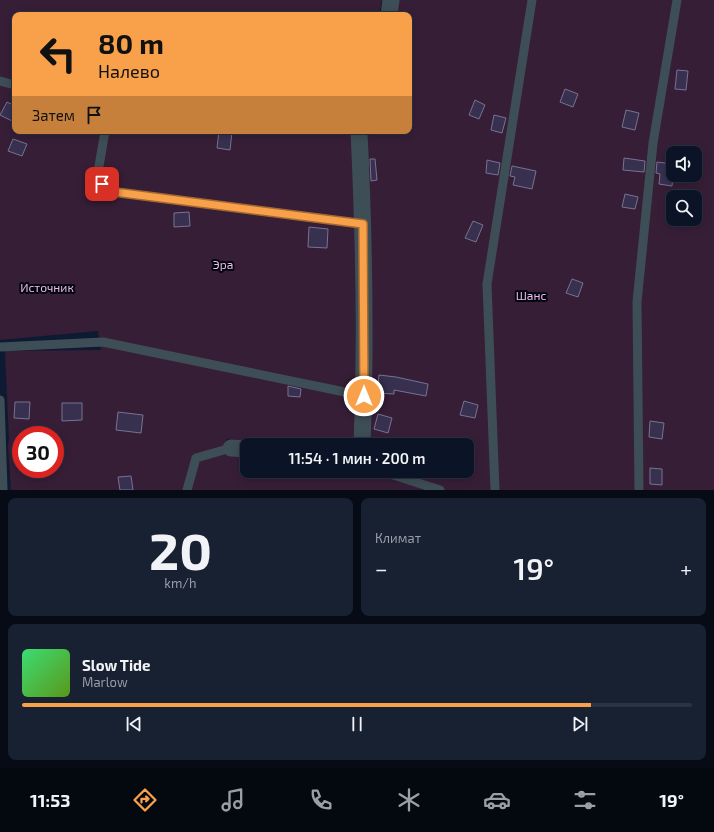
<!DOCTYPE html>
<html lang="ru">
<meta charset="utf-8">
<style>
:root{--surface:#0a1426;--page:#182132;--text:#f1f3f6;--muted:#999ea7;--line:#2a3343;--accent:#f8a14a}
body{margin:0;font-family:"Exo 2",sans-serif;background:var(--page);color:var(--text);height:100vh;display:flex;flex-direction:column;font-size:15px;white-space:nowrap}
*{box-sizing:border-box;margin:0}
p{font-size:13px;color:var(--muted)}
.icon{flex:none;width:22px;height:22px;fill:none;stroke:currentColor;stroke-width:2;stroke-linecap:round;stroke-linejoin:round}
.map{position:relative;height:490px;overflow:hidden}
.panel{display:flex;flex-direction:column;gap:8px;padding:8px;background:#060b15;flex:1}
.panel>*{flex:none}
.hud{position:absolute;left:12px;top:12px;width:400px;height:122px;border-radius:8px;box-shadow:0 2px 10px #0003,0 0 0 1px var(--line);background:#f8a14a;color:#111;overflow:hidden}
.tools{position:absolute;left:666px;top:146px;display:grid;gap:8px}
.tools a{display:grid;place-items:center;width:36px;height:36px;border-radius:8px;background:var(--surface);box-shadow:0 2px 10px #0003,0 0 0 1px var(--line);font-size:20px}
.speed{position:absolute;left:12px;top:426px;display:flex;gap:8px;font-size:20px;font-weight:700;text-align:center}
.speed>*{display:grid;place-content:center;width:52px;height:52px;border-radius:50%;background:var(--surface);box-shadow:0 2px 10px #0003,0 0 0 1px var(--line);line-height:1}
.speed .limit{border:6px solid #d22;background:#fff;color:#111}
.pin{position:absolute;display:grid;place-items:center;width:34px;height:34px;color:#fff;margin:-17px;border-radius:8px;box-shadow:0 2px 6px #0006}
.me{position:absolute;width:44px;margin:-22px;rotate:0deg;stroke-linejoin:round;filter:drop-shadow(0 0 3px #0008)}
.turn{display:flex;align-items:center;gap:14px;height:84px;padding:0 20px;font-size:18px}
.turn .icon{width:52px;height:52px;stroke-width:2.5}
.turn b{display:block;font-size:28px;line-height:34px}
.then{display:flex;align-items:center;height:38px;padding:0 20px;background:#0003;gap:8px;font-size:15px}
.big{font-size:30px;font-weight:600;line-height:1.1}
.panel .widget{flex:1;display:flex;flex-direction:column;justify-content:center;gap:6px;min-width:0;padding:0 14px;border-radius:8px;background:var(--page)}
.panel .dial{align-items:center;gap:0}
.dial b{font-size:52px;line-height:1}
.song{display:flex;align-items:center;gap:12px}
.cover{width:48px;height:48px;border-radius:6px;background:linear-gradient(135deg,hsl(140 70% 55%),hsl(90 70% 35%))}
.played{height:4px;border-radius:2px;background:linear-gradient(90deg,var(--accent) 85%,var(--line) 85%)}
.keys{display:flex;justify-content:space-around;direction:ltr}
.heat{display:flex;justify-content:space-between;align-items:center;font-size:22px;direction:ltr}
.panel .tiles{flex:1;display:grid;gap:8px;grid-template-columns:1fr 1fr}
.widget:last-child{grid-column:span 2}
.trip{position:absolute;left:240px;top:438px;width:234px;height:40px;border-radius:8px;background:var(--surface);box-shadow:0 2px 10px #0003,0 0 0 1px var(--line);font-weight:600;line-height:40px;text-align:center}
.dock{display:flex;height:64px;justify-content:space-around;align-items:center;background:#04080f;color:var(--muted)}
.dock .icon{width:28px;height:28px}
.dock .active{color:var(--accent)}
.dock b{font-size:18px;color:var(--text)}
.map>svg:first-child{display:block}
.green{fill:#361e37;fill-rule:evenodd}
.building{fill:#37304f;stroke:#797293}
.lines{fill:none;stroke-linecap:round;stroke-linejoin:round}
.service{stroke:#3e4e56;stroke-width:9}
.minor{stroke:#3e4e56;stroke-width:17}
.route-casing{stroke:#a16930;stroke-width:10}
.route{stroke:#f8a14a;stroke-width:7}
.labels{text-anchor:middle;stroke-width:4;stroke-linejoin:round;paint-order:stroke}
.park-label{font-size:12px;fill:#ebbaeb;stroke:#03060f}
</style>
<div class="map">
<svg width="714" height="490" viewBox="0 0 714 490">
<rect width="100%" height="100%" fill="#0e1a32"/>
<!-- green -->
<path class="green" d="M0,0h382l-3,15h-364v116h339l2,314h-71l-59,-6v12l21,3v17h220v-26h-98l-1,-314h41v-116h-13l3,-15h315v490h-703l-3,-43 1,-8 -4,-88 96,-1 -3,-19 -98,9zM673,153h22v22h-22zM673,197h22v22h-22zM21,435h34v34h-34z"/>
<!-- building -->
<path class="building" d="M677,70l11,1 -2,19 -11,-1z
M565,89l13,5 -5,13 -13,-5z
M475,100l10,5 -6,14 -10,-4z
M7,102l8,4v8l-3,7 -12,-6z
M626,110l13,3 -4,17 -13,-3z
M494,115l12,3 -4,15 -11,-3z
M219,131l13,1 -2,18 -13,-2z
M13,139l14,5 -5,12 -14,-5z
M624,158l21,3 -1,11 -21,-2z
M370,159h5l2,21 -6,1z
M487,160l13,3 -2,12 -12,-2z
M657,162l16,2v11h20v2l-20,-2 -1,11 -13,-2 1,-10 -4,-1z
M512,166l24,5 -4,18 -19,-4 2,-8 -5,-1z
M625,194l13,3 -3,12 -13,-2z
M189,212l1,14 -16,1v-14z
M473,221l10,4 -7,17 -11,-4z
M309,227l19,2 -1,19 -19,-1z
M572,279l11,4 -5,14 -12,-4z
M379,375l17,2 32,7 -2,12 -32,-6v4l-17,-1z
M288,386l13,3 -1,8 -12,-1z
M464,401l14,4 -3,13 -15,-3z
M15,402h15l-1,17 -15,-1z
M62,403h20v17l-20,1z
M118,412l25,3 -2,18 -25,-3z
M378,414l14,4 -4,15 -14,-4z
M650,421l14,2 -2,16 -13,-2z
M650,468l12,1v16l-12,-1z
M131,476l2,14h-13l-2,-13z"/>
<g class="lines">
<!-- service -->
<path class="service" d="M0,81l15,4
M105,131l-8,47 10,13 256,33
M0,347l103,-5 261,54
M0,400l3,90
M381,471l59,19
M187,490l9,-32 35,-10
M495,490l-8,-206 45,-284
M639,490l-2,-188 16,-159 24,-143"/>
<!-- minor -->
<path class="minor" d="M389,15l2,-15
M359,131c5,105 7,209 3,314
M231,448l16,1"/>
</g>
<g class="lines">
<defs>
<path id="route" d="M102,184l5,7 256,33 1,172"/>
</defs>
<!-- route casing -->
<use href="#route" class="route-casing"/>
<!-- route -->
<use href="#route" class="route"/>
</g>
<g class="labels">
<!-- park labels -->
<g class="park-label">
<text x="223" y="269">Эра</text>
<text x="47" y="292">Источник</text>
<text x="531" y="300">Шанс</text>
</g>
</g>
</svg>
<div class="tools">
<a><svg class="icon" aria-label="sound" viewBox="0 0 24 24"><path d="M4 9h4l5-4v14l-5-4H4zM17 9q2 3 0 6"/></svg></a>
<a><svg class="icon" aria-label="search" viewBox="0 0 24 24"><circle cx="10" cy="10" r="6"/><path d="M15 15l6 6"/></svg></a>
</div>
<div class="speed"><div class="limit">30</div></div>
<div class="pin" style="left:102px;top:184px;background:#d93025"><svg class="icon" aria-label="arrive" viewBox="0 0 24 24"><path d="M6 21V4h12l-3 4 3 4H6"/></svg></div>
<svg class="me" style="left:364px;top:396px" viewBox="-20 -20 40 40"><circle r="17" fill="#f8a14a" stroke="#fff" stroke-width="3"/><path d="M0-11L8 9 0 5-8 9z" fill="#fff"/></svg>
<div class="trip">11:54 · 1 мин · 200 m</div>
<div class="hud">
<div class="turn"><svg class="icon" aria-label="left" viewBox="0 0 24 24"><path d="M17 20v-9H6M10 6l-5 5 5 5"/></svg><div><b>80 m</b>Налево</div></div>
<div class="then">Затем<svg class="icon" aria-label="arrive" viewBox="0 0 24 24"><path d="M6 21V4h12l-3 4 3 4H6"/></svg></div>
</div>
</div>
<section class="panel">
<div class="tiles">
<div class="widget dial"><b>20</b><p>km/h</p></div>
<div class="widget"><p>Климат</p>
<div class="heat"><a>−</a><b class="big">19°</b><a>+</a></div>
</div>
<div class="widget">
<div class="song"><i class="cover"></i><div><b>Slow Tide</b><p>Marlow</p></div></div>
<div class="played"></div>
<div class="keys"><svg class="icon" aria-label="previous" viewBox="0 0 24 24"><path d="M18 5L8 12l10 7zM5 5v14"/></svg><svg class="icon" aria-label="pause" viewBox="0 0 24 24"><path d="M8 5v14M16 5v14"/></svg><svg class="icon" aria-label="next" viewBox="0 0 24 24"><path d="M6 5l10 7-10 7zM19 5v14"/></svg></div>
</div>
</div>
</section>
<nav class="dock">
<b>11:53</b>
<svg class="icon active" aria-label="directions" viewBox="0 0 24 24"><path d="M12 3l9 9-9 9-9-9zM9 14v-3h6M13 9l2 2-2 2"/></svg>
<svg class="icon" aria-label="music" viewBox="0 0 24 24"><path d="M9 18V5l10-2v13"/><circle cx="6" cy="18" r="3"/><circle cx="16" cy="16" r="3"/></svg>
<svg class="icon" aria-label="phone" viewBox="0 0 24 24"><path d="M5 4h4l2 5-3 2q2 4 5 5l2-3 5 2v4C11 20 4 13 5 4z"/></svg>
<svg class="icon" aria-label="climate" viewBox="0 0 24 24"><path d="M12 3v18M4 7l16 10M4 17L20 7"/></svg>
<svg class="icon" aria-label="car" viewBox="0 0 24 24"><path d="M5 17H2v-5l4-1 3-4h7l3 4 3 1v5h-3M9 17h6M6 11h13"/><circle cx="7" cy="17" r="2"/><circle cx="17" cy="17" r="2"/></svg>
<svg class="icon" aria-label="filters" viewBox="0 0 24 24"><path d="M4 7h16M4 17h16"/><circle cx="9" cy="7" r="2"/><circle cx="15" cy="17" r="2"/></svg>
<b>19°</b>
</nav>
